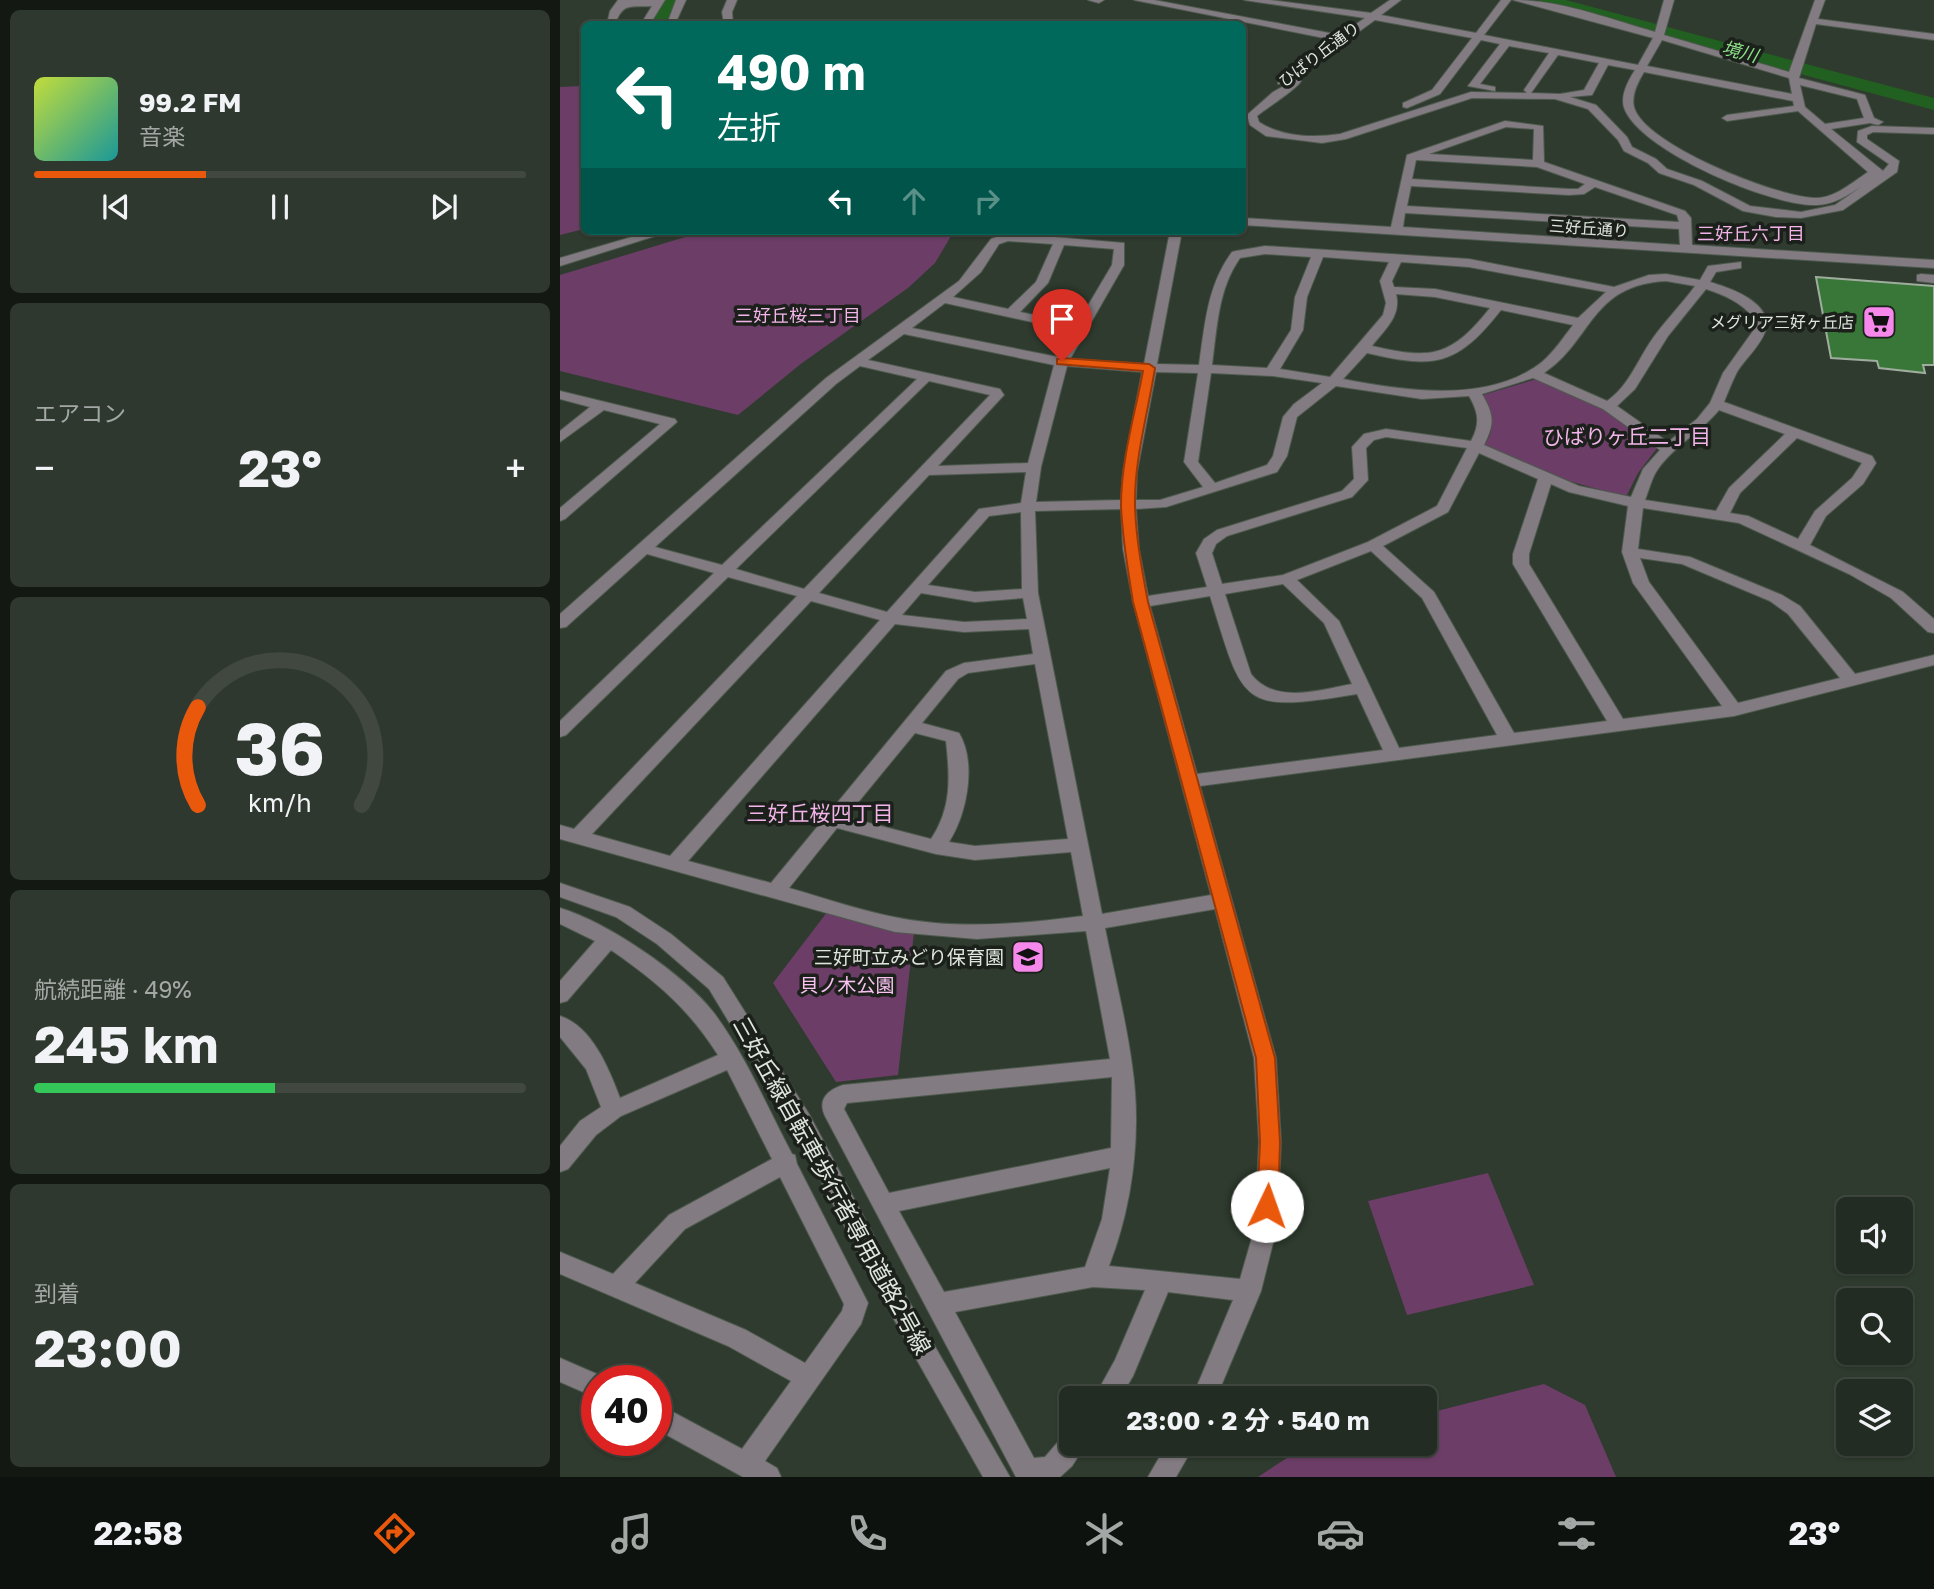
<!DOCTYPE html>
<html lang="ja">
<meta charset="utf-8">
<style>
:root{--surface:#232c22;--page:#2f382f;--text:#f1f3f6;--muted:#a3a7a5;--line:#404840;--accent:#ea580c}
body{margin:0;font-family:"Golos Text","Noto Sans JP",sans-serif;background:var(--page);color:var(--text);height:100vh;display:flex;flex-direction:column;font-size:26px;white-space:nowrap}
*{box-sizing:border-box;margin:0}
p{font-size:23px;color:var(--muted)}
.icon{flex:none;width:38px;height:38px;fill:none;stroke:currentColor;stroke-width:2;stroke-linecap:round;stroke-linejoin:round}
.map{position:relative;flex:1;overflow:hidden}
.details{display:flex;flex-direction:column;gap:10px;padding:10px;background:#131813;width:560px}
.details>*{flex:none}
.banner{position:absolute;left:21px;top:21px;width:665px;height:214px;border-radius:10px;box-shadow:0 2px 5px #0004,0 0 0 2px var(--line);background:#00695c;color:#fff;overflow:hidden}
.controls{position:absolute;left:1276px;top:1197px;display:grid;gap:14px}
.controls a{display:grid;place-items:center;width:77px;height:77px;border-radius:10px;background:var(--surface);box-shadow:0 2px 5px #0004,0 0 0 2px var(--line);font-size:35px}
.speed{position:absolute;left:21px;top:1365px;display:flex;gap:14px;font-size:35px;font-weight:700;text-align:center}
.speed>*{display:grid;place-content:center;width:91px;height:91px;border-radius:50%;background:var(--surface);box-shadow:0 2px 5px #0004,0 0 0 2px var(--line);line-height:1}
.speed .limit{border:10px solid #d22;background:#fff;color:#111}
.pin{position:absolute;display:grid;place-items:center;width:60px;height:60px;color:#fff;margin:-72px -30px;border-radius:50% 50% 50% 0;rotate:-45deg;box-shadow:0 0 7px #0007}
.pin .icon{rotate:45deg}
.me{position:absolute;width:77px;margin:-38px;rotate:3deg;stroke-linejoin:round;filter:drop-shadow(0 0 5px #0008)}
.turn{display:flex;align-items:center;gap:24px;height:147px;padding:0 21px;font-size:32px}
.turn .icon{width:91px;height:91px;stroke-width:2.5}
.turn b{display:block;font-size:49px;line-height:60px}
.lanes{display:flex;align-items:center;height:66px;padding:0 21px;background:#0003;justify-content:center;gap:35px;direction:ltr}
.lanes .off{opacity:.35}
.big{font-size:52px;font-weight:700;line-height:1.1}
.details .tile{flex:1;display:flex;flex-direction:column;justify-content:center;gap:10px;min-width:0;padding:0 24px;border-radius:10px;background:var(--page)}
.details .dial{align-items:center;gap:0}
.dial svg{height:182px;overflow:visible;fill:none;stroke:var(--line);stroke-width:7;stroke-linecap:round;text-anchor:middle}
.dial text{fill:var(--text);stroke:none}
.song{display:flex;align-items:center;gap:21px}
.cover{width:84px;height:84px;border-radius:10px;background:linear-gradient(135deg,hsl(70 70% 55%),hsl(180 70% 35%))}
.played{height:7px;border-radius:4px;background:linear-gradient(90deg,var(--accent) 35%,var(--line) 35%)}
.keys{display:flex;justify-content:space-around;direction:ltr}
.heat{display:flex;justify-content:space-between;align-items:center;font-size:38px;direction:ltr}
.charge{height:10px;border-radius:5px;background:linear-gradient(90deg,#34c759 49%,var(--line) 0)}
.trip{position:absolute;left:499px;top:1386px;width:378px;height:70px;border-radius:10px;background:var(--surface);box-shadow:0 2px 5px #0004,0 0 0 2px var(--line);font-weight:700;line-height:70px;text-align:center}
.tabs{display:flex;height:112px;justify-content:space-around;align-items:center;background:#0e120e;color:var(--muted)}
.tabs .icon{width:49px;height:49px}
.tabs .selected{color:var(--accent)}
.tabs b{font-size:32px;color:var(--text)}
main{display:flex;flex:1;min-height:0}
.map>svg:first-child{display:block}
.green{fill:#6c3e67}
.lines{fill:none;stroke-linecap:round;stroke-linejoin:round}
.river{fill:#216020;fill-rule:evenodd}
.building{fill:#387737;stroke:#9fad9e;stroke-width:2}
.minor-casing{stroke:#4e5a4e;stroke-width:2}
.minor{fill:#827b81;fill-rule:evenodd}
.route{fill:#ea580c;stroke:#983908;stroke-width:2}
.labels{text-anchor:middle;stroke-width:7;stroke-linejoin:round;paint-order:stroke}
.far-street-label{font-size:16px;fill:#dee6de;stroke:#1b201a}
.far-poi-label{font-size:16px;fill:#dee6de;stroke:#1b201a;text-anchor:end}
.far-water-label{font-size:18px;font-style:italic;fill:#8ce088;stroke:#1b201a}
.far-neighbourhood-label{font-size:18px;fill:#f2b4e9;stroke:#1b201a}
.poi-label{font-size:19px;fill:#dee6de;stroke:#1b201a;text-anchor:end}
.park-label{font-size:19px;fill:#f9c2f1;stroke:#1b201a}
.neighbourhood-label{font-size:21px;fill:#f2b4e9;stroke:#1b201a}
.near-street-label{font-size:23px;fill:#dee6de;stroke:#1b201a}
</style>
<main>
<section class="details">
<div class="tile">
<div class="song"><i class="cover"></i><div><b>99.2 FM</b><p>音楽</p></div></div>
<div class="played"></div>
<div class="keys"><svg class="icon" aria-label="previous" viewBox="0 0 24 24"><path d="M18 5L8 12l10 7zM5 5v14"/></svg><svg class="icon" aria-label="pause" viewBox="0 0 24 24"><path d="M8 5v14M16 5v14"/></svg><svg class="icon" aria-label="next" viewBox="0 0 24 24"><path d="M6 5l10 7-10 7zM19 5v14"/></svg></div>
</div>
<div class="tile"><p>エアコン</p>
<div class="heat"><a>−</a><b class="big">23°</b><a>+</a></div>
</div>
<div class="tile dial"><svg viewBox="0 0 100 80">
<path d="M14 69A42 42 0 1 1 86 69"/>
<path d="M14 69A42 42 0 0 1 14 26" stroke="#ea580c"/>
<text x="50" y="56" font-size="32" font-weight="700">36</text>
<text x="50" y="72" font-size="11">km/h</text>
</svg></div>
<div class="tile"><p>航続距離 · 49%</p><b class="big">245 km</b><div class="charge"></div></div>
<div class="tile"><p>到着</p><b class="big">23:00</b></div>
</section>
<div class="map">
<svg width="1374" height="1477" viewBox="0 0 1374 1477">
<rect width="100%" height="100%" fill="#2f3b2e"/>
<!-- green -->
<path class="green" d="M21,86l3,19v124l-24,6v-148z
M145,231h249l-19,32 -27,25 -106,75 -64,52 -178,-44v-96z
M980,378l67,33 51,36 -20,26 -12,24 -68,-19 -75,-31c14,-18 8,-32 0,-52z
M271,907l83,25 -16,143 -62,7 -63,-99z
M928,1173l46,112 -127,30 -39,-114z
M984,1384l41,21 31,72h-358l50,-33h116l1,-30z"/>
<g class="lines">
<!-- river -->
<path class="river" d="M102,0h16l-10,24h-16z
M979,0h27l368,98v12l-393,-106z"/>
</g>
<!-- building -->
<path class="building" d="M1256,277l118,9v79h-11l2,8 -46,-5 -2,-7 -46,-3z"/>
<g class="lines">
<defs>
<path id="minor" d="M58,0h47l-15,24h-9l11,-18c-21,1 -29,-4 -37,18h-8l3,-13z
M116,0h10l-11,24h-8z
M167,0h10l-5,12 1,12h-9l-2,-12z
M528,0h16l-5,3z
M574,0h20l186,35 25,-17 -121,-18h26l101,13 19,-13h11l-20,15 95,18 25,-33h10l-27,35 154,30 15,-27 -140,-38c48,0 96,19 142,32l9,-32h10l-10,35 125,37 26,-72h10l-7,19 116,15v6l-118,-16 -17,54 66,17 9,23 9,4 -5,3 -8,-2 -39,6 52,42 6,-7 -32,-22 1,-11 14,-5 62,2v6l-61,-2 -6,3v4l32,22 -2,11 -54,38 -42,8 -25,-1 -33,-6 -49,-26 -35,-12 -11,-10 -24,-12 -6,-11 -30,-31 -33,-10 -83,-1 -126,41 -24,4 -56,-7 -16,-11 -3,-10 26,-23 18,-10 -13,2v-4l56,-40zM815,20l97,18 -40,52 -29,13v4l4,1 33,-14 41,-54 19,4 -32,42 27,5v-4l-15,-3 29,-38 40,7 -25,37 3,3 -56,-1 -131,42c-26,4 -58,3 -81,-12l-2,-6c10,-8 41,-28 44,-35l-5,-4zM1102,40l127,38 3,16 -145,-28zM998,55l41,8 -15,27 -24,4 -29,-1zM1048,65l27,5c-7,11 -16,27 -10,40 18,42 148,97 192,95 16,0 31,-10 44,-18l-26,18 -34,7 -51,-6 -48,-25 -35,-12 -11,-10 -24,-12 -5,-10 -31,-32 -26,-8 22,-2zM1084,72l149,29 1,5 -67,9 -5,3 5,3 71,-10 70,61c-15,10 -33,26 -52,26 -37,0 -172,-53 -182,-91 -3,-12 4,-25 10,-35zM1240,85l57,14 7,19 -39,6 -20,-17z
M945,121l38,5 1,36 141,49 6,7 1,27 242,15v8l-692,-43v-7l149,9 16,-72zM946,127l28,2 -1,31 -104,-6zM856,160l121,7 48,17 -7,5h-9l-157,-10zM851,186l158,9 15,-1 11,-7 82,28 2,7 -272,-16zM845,213l274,16 1,16 -277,-18z
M92,231h19l-111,35v-8z
M610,231h12l-25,133 42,1c6,-41 8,-79 33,-113l4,-1 29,-5 204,13 145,28 35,-12 17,-1 34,6 8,-14 33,-4v6l-25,4 -6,10c20,6 65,21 55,50 -5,14 -20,27 -28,40 -5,10 -9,20 -13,30l148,54 4,7 -13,21 -37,32 -16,29 93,47 31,27v14l-6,-1 -37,-34 -42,-24 -110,-51 -96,-15 -5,41 52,8 92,38 18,11 55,68 79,-19v10l-200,51 -534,70 76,272 5,84 -4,85 -16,64 -45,107h-24l41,-98 -65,-8 -35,84 -13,22h-26l21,-38 30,-70 -52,-3 -138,25 79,146 11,-1 19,-22 7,-3v12h15l-14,22 -12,11h-44l-191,-361c-8,-17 3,-26 18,-31l267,-26 -24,-128 -109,8 -82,-7 -335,-93v-14l14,4 223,-233 -69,-19 -162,158 -6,2v-16l154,-148 -67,-19 -81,73 -6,1v-14l266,-236 133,-97 32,-42 16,-6 117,10v22l-54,94 74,5zM448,241l45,3 -17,38 -28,27 -55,-12 28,-25 18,-28zM504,245l50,4 -2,16 -35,59 -57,-12 28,-29zM705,254l46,3 -16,40 -4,33 -24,38 -55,-3c5,-37 6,-76 28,-107zM763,257l66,5 -9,19 6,22 -3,12 -53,62 -50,-8 23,-39 4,-33zM841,262l68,5 137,25 -28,26 -143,-29 -41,-2 -2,-6zM1106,281l29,5c-13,18 -29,34 -42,52 -15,21 -24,48 -46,63l-63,-28c49,-33 46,-88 122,-92zM1146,289c18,6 35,13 47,28v14l-30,42 -13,30 -13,16 -29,23 -51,-36 18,-17 33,-53zM836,294l39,3 55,11c-39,49 -58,52 -118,38 12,-16 30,-30 24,-52zM385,303l128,28 -15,26 -146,-29zM941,310l72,15c-10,13 -19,27 -31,37 -53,42 -138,29 -199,17l24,-26c68,16 90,13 134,-43zM344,334l150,31 -26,98 -90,3 66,-71 -4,-6 -132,-29zM300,366l57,13 -195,186 -67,-18 181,-163zM507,366l75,6 -19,100 -2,28 -85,2 5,-35zM596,372l42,1 -14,89 19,25 -43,13h-24l1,-28zM651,373l62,3 49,7 -28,21 -11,13 -10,39 -6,9 -52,18 -17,-21zM973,378l70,31 57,41 -17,19 -12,28 -52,-11 -95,-41c11,-22 10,-30 -2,-51zM369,381l61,14 -186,194 -68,-20zM776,386l86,13 47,-3c10,17 11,28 2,45l-85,-12 -22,5 -12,13 2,32 -12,12 -125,39 -13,9 -8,14 11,34 -59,9 -9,-47 -3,-40 30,-2 111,-35 10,-16 10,-39zM1159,410l66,24 -56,54 -13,23 -71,-11c4,-10 7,-23 13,-31 17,-24 43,-37 61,-59zM826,437l81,11 -30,58 -69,36 -85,33 -61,9 -10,-31 4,-9 11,-8 125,-39 16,-17 -2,-32 8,-8zM1237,438l65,25 -10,15 -37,33 -17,28 -50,-23 -18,-3 10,-20zM919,453l59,26 -25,75v10l94,157 -93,12 -80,-141 -51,-46 65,-34zM466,472l-5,31 -42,6 -92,103 -68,-19 110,-118zM991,484l18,8 59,14 -6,46 11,31 89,123 -99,13 -94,-155v-10zM561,509l2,40 10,53 78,293 -109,19 -64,-321 -3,-82zM461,512l1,77 -47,3 -47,-7 61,-69zM811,551l51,47 75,137 -98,13 -60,-127 -42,-41zM1080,558l42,6 88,37 18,13 52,64 -102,25 -89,-121zM723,584l41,39 28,61c-33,6 -77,21 -101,-10l-26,-80zM361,593l54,9 48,-4 4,21 -63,3 -62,-7zM650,596c34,108 28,118 147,98l26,56 -186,24 -47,-168zM251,601l69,19 -210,236 -78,-22zM335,624l69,8 65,-3 4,25 -69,9 -18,8 -175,212 -83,-22zM475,664l33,175 -93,7 -26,-4c18,-28 28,-79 10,-109l-37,-10 36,-44 10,-6zM355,733l31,8c4,36 6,67 -15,98l-85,-22zM277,828l99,26 39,6 96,-8 12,64c-62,8 -128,14 -189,1 -35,-7 -70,-19 -105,-29zM655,909l39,149 5,84 -4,85 -15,52 -131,-13c24,-62 33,-134 23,-201 -6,-46 -18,-91 -27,-137zM552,1077l-1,71 -222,45 -45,-84 3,-6zM550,1168l-8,51 -17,48 -141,25 -45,-81z
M1361,274l13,1v8l-17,-2v-6z
M0,391l115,28 2,3 -112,97 -5,2v-13l100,-84 -56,-14 -44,32v-11l30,-24 -30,-8z
M0,883l70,24 41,27 52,43 86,137 94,177 107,186h-27l-96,-170 -94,-179 -84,-139 -52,-45 -41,-27 -56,-20z
M0,908c47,14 124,66 154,105 32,43 53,94 78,141l3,1 2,9 71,139 -7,21 -96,137 12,7 4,9h-38l-87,-48v-26l86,46 49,-68 -63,-35 -168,-72v-22l53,22 56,-59 103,-56 -45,-89 -106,46 -25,19 -28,34 -8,3v-26l20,-25 21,-14 -15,-38 -26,-32v-21c32,10 49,53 60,82l98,-43c-29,-46 -62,-74 -107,-105l-44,51 -7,2v-22l35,-40 -35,-17zM220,1177l64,127 -2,7 -37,52 -59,-33 -111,-47 50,-54z
M0,1358l46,20 1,3h-10v17l-37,-16z
M607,1444h28l-19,33h-28z"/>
</defs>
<!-- minor casing -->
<use href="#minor" class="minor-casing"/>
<!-- minor -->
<use href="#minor" class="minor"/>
</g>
<!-- route -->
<path class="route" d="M502,358l87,6 6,4c-7,45 -21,92 -20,138 1,32 7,64 13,96l127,456 5,84 -2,64 -4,6 -7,3 -7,-3 -3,-6 3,-64 -4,-84 -123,-456c-5,-32 -11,-65 -12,-97 0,-45 14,-91 22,-134l-86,-7v-5z"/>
<!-- icons -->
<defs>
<symbol id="supermarket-square" viewBox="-11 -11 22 22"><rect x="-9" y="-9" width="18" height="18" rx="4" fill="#f788eb" stroke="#1b201a"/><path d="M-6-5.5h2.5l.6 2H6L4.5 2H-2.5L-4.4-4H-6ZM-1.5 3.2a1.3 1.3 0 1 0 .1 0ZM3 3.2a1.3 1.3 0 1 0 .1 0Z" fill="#111"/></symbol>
<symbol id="school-square" viewBox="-11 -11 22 22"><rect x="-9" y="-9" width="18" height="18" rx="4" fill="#f788eb" stroke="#1b201a"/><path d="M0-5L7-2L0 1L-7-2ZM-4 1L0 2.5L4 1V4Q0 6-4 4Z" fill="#111"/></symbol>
</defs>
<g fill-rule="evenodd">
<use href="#supermarket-square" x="1300" y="303" width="38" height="38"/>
<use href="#school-square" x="449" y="938" width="38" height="38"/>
</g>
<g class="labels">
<!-- far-street labels -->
<g class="far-street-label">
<text transform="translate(759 54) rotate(-37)" y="6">ひばり丘通り</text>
<text transform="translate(1029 228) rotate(4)" y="6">三好丘通り</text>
</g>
<!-- far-poi labels -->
<g class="far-poi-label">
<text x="1294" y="328">メグリア三好ヶ丘店</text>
</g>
<!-- far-water labels -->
<g class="far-water-label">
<text transform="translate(1180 52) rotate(15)" y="6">境川</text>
</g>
<!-- far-neighbourhood labels -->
<g class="far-neighbourhood-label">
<text x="1191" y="240">三好丘六丁目</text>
<text x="238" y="322">三好丘桜三丁目</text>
</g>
<!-- poi labels -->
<g class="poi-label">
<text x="444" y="964">三好町立みどり保育園</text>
</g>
<!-- park labels -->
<g class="park-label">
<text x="287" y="992">貝ノ木公園</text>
</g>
<!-- neighbourhood labels -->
<g class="neighbourhood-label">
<text x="1067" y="444">ひばりヶ丘二丁目</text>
<text x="260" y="821">三好丘桜四丁目</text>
</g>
<!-- near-street labels -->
<g class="near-street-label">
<text transform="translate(272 1186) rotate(61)" y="8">三好丘緑自転車歩行者専用道路2号線</text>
</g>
</g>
</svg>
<div class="controls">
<a><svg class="icon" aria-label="sound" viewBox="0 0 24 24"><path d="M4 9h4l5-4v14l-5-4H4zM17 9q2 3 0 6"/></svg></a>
<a><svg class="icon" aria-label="search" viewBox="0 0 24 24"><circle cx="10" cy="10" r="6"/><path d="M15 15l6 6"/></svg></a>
<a><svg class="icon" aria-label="layers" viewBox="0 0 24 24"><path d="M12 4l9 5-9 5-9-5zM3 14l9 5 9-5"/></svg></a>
</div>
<div class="speed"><div class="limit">40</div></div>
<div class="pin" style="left:502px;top:361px;background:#d93025"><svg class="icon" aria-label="arrive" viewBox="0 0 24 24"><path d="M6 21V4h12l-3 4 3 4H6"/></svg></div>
<svg class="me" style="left:707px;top:1206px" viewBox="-20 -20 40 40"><circle r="19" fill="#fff"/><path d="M0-13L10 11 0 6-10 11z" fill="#ea580c"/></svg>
<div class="trip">23:00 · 2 分 · 540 m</div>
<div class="banner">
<div class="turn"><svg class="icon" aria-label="left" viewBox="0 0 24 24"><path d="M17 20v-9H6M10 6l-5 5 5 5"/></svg><div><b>490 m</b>左折</div></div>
<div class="lanes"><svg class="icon" aria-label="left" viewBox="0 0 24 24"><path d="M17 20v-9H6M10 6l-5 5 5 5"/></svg><svg class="icon off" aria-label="ahead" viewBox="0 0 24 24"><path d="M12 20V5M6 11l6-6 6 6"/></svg><svg class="icon off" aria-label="right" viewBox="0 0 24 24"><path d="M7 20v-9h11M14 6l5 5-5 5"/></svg></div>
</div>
</div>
</main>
<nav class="tabs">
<b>22:58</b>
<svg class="icon selected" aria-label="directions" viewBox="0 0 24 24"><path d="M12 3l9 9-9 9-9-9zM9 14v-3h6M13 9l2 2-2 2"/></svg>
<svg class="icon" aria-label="music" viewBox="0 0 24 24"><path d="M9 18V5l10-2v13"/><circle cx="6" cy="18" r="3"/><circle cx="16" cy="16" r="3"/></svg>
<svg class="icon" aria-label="phone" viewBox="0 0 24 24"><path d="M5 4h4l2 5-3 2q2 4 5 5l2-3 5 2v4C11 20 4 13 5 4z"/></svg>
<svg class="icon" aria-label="climate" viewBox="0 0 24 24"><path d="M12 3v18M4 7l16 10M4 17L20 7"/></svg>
<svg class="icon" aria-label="car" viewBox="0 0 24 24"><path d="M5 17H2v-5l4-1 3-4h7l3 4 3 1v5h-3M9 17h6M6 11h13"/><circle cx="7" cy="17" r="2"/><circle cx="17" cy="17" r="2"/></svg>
<svg class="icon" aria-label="filters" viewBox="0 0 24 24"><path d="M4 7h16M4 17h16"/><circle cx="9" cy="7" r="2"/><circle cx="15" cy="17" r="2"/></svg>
<b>23°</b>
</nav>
